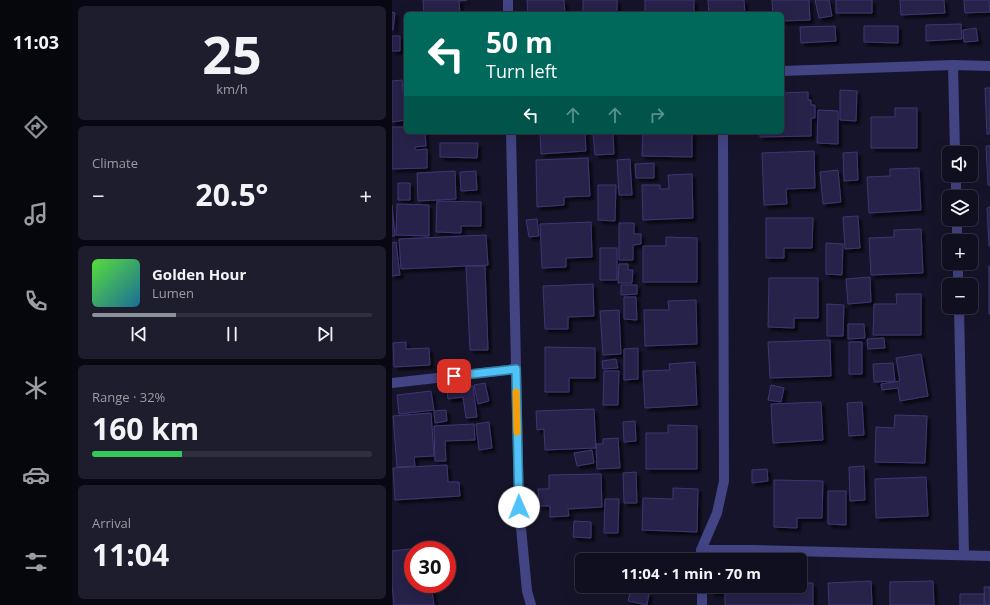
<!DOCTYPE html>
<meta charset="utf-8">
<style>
:root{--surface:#100f20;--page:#1e1d2d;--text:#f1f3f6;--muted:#9c9ca5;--line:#302f3e;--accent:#8c9099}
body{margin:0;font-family:"Open Sans",sans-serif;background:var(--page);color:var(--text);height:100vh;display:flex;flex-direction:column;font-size:15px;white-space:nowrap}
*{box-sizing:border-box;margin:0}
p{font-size:13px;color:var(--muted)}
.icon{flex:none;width:22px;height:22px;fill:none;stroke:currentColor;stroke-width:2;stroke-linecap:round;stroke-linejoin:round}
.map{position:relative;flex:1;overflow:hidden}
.sheet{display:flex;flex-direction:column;gap:6px;padding:6px;background:#090812;width:320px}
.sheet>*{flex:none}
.banner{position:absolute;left:12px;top:12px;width:380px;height:122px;border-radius:6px;box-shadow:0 4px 16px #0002,0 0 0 1px var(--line);background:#00695c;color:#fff;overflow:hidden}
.fabs{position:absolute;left:550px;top:146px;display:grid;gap:8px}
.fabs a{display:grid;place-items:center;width:36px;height:36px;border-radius:6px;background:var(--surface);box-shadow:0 4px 16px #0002,0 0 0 1px var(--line);font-size:20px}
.speed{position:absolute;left:12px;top:541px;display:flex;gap:8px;font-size:20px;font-weight:700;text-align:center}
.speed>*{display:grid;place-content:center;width:52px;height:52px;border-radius:50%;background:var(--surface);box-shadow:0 4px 16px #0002,0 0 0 1px var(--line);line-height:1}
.speed .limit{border:6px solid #d22;background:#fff;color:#111}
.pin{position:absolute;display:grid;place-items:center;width:34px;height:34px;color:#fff;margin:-17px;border-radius:8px;box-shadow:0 2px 6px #0006}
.me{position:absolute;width:44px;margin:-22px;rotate:359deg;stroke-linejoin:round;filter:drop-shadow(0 0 3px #0008)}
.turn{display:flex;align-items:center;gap:14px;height:84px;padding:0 16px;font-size:18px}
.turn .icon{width:52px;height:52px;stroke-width:2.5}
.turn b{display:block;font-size:28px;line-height:34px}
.lanes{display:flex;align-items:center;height:38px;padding:0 16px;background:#0003;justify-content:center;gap:20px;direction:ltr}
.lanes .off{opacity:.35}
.big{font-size:30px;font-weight:700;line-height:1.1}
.sheet .widget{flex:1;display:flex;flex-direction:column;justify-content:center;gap:6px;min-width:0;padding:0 14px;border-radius:6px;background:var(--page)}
.sheet .dial{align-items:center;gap:0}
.dial b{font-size:52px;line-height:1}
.song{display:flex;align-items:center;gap:12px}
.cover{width:48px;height:48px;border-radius:6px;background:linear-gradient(135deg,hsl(110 70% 55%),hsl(200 70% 35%))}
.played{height:4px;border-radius:2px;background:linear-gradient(90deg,var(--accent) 30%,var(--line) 30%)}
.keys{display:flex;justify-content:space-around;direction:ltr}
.heat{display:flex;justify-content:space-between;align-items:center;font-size:22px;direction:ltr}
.charge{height:6px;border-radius:3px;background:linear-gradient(90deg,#34c759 32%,var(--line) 0)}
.trip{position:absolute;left:183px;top:553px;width:232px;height:40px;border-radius:6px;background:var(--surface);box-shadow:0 4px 16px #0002,0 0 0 1px var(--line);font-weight:700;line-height:40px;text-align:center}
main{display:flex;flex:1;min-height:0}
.tabs{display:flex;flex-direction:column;width:72px;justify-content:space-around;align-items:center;background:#06060d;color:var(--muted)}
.tabs .icon{width:28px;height:28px}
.tabs .current{color:var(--accent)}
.tabs b{font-size:18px;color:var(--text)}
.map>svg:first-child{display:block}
.building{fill:#272149;stroke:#3f3672;filter:url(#shadow)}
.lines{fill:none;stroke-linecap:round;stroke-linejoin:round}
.street{stroke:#434484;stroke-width:10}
.route-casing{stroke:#337fa1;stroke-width:10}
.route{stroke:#4fc3f7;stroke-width:7}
.slow{stroke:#f59e0b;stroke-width:7}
</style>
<main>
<nav class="tabs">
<b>11:03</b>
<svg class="icon current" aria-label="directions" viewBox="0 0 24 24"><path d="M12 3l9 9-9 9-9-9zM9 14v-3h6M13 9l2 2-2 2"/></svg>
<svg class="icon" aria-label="music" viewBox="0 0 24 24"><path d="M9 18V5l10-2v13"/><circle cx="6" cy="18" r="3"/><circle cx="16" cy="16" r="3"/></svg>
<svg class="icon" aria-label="phone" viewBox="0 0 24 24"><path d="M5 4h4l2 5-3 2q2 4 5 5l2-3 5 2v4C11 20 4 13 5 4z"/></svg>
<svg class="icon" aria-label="climate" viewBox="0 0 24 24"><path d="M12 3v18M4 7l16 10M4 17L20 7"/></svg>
<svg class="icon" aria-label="car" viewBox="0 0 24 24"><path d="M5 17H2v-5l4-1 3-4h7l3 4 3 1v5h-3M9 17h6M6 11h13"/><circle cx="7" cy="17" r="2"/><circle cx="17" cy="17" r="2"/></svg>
<svg class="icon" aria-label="filters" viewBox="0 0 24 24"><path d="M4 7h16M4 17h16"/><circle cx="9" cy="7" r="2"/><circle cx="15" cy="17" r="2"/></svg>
</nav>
<section class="sheet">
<div class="widget dial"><b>25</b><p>km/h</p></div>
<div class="widget"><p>Climate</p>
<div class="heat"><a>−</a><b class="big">20.5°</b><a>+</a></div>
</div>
<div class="widget">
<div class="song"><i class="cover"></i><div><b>Golden Hour</b><p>Lumen</p></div></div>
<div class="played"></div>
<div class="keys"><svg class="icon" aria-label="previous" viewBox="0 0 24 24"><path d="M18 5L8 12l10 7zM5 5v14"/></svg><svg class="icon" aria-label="pause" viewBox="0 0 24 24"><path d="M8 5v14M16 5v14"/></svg><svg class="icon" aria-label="next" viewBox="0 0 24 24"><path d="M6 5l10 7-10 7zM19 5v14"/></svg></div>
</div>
<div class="widget"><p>Range · 32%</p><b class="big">160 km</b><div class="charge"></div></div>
<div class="widget"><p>Arrival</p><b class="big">11:04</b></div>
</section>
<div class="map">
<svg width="598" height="605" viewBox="0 0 598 605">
<defs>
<filter id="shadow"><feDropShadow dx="3.5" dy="3.5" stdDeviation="1" flood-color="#0009"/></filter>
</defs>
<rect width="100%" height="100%" fill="#16142a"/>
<!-- building -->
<path class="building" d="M31,0h44l-8,1 1,13h-36z
M135,0h37l1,14h-37z
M191,0h34v14h-34z
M253,0h49v14h-49z
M316,0h36l1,14h-36z
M380,0h37l1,20 -28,1v-7h-9z
M423,0h14l3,16 -13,2z
M444,0h36v13h-36z
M508,0h44l1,13 -44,2z
M572,0h25l1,12 -25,1z
M0,12l3,1 -2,17h-1z
M569,24l1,15 -36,2v-16z
M443,26l1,15 -35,2 -1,-16z
M472,26h34v17l-34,-1z
M584,28l2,13 -14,1 -1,-12z
M0,36h8v15h-8z
M10,80l4,40 -14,2v-41z
M593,88h5v46h-3z
M448,90l17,1 -1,30 -16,-1z
M416,92v8h3v5h4v13h-4v18l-51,1v-5h22v-39z
M503,108h22v40h-46v-31h24z
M426,110l20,1v33l-21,-1z
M0,127h14v5h19l1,14 -11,1v3l12,-1v19l-35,1z
M148,132h45l1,19 -45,3z
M201,132h20l1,22 -19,1z
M251,132h49v25l-50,-1z
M48,143h38l-1,15 -37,-1z
M594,146h4v39h-2z
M422,151l1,37 -29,1 1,15 -23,1 -2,-52z
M465,152l1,28 -14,1 -1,-28z
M196,158l2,38 -26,1v8l-27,2 -1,-47z
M238,159l2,36h-13l-2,-35z
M262,163v15h-18l-1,-14z
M527,168l2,42 -52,3 -2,-36 23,-1v-7z
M446,170l3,32 -18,2 -3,-32z
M63,171l1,28 -38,2 -1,-28z
M84,171l1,19 -16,1 -1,-19z
M300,174l1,44 -50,2 -1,-35h18v4h9l-1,-14z
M6,183h12v17h-12z
M206,185h18l-1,36 -17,-1z
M45,201l44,1v24h-20v7l-25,-1z
M5,204l32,1v31l-33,-1z
M0,205l3,31h-3z
M598,207v39h-1l-2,-38z
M466,216l2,32 -15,1 -2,-32z
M374,218h47l-1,30h-28v10h-18z
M145,219l2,17 -10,1 -3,-17z
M199,222l1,35 -26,1v9l-24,1 -2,-44z
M227,223h15v11h7v10l-8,1v15h-14z
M529,229l2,44 -52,2 -2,-37 25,-1v-7z
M94,235l2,30 -87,4 -2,-30z
M274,237l31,1v44h-54v-36h23z
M4,242l4,33 -8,1v-33z
M434,243l17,1 -1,31 -16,-1z
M208,248h17v32h-17z
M227,264h9v6h5l-1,13h-14z
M74,266h19l3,84h-18z
M597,266h1v48h-1z
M478,277l1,25 -23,2 -2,-25z
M377,278h49v40h-24v10l-26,-1z
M201,284l1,32 -26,1v12h-23l-2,-43z
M229,285h16v9l-16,1z
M504,294h25v41h-48l1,-31h23z
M232,297h12l1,23 -13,-1z
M304,300l1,44 -52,2 -1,-36h25l-1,-9z
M435,304l17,1 -1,31h-16z
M227,310l2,44 -18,1 -3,-44z
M456,324h16l1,14 -17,1z
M492,338l1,10 -17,1 -1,-10z
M438,340l1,36 -61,2 -2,-36z
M14,342v7l23,-1 1,17 -36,2 -1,-24z
M457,342h13v32h-13z
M153,347l50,1v30h-26v14h-24z
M246,348v31l-14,1v-31z
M529,354l7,42 -28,5 -2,-13 -16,2 -1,-6 19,-3 -4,-23z
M224,359l2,9 -15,1 -1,-8z
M303,362l2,43 -52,3 -2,-37 27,-1 -1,-6z
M501,363l2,18 -21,1 -1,-18z
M212,371h15l-1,34h-15z
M93,383l4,18 -11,3 -4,-19z
M379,385l13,3 -3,14 -13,-2z
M81,386l4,31 -11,1 -3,-21 -15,2 -1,-11z
M39,391l3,19 -35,4 -2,-19z
M429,402l2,38 -50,3 -2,-39z
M470,402l2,33 -15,1 -2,-33z
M202,409l2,39 -51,2 -1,-21 -7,1 -1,-19z
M54,410l1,11 -12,2 -1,-12z
M39,413l3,43 -20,1 1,9 -18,1 -4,-51z
M503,415l32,1 -2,47 -50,-1 1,-35 18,1z
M243,421l1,20 -12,1 -1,-20z
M97,422l3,26 -13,2 -3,-26z
M82,424l1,16 -30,1 1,20h-11l-1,-35z
M276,425l29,1v43h-51v-36h22z
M226,438l2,30 -23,1 -1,-25h7v-5z
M200,450l2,13 -17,3 -3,-13z
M55,465l1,17h11l1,14 -65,4 -2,-32z
M472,466l1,34 -15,1 -1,-34z
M375,469l1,12 -16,2v-13z
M244,472l1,31h-13l-1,-30z
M209,474l1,33 -34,2 1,7 -19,1v-11h-11l-1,-17h11v-14z
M534,477l2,39 -52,2 -1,-39z
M382,480l49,1 -1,37h-25v10l-23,-1z
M281,488l25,1 -1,43 -55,-2 1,-32 30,1z
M436,491h18v34l-18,-1z
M213,499h14l-1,34h-14z
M182,521l17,1v16l-18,-1z
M35,547v3h-14v34h18l3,21h-40l-2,-21v-33z
M479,581l1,24h-43l-1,-22z
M541,581l1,24h-44v-23z
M408,583h13v22h-88v-13l-14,1v-7h89z
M592,587h6v18h-5z
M239,589l18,5 -2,11 -19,-4z
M568,594h24v11h-24z"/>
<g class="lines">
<!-- street -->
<path class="street" d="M116,0v14
M561,65l2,88
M390,71l171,-6 37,1
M119,132l8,375 8,84 4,14
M564,175v22
M565,219v22
M566,263v22
M567,307l5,248
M0,383l124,-14
M309,550h51l238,6
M309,560v-10l16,-37 7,-32 -1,-349
M310,586v19"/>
</g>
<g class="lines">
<defs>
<path id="route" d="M62,376l62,-7 3,138"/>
</defs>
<!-- route casing -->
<use href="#route" class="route-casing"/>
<!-- route -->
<use href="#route" class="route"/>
<!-- slow -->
<path class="slow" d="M124,392l1,40"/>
</g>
</svg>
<div class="fabs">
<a><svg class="icon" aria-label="sound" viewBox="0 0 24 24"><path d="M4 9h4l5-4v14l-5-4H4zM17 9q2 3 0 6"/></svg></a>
<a><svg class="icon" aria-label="layers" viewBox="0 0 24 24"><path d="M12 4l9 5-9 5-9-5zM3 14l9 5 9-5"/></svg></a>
<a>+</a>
<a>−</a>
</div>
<div class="speed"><div class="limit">30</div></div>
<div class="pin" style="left:62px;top:376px;background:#d93025"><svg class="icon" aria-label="arrive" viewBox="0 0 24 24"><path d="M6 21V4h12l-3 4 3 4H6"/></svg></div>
<svg class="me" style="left:127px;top:507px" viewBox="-20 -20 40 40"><circle r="19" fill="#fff"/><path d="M0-13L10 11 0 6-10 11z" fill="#4fc3f7"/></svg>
<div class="trip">11:04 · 1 min · 70 m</div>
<div class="banner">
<div class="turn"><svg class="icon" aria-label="left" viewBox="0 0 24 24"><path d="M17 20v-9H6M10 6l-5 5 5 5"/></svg><div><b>50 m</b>Turn left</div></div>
<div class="lanes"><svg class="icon" aria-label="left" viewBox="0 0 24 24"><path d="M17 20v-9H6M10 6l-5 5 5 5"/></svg><svg class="icon off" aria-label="ahead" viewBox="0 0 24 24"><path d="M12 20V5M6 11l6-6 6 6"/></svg><svg class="icon off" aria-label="ahead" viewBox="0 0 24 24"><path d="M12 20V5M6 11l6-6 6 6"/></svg><svg class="icon off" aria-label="right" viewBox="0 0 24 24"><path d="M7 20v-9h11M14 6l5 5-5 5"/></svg></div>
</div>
</div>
</main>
